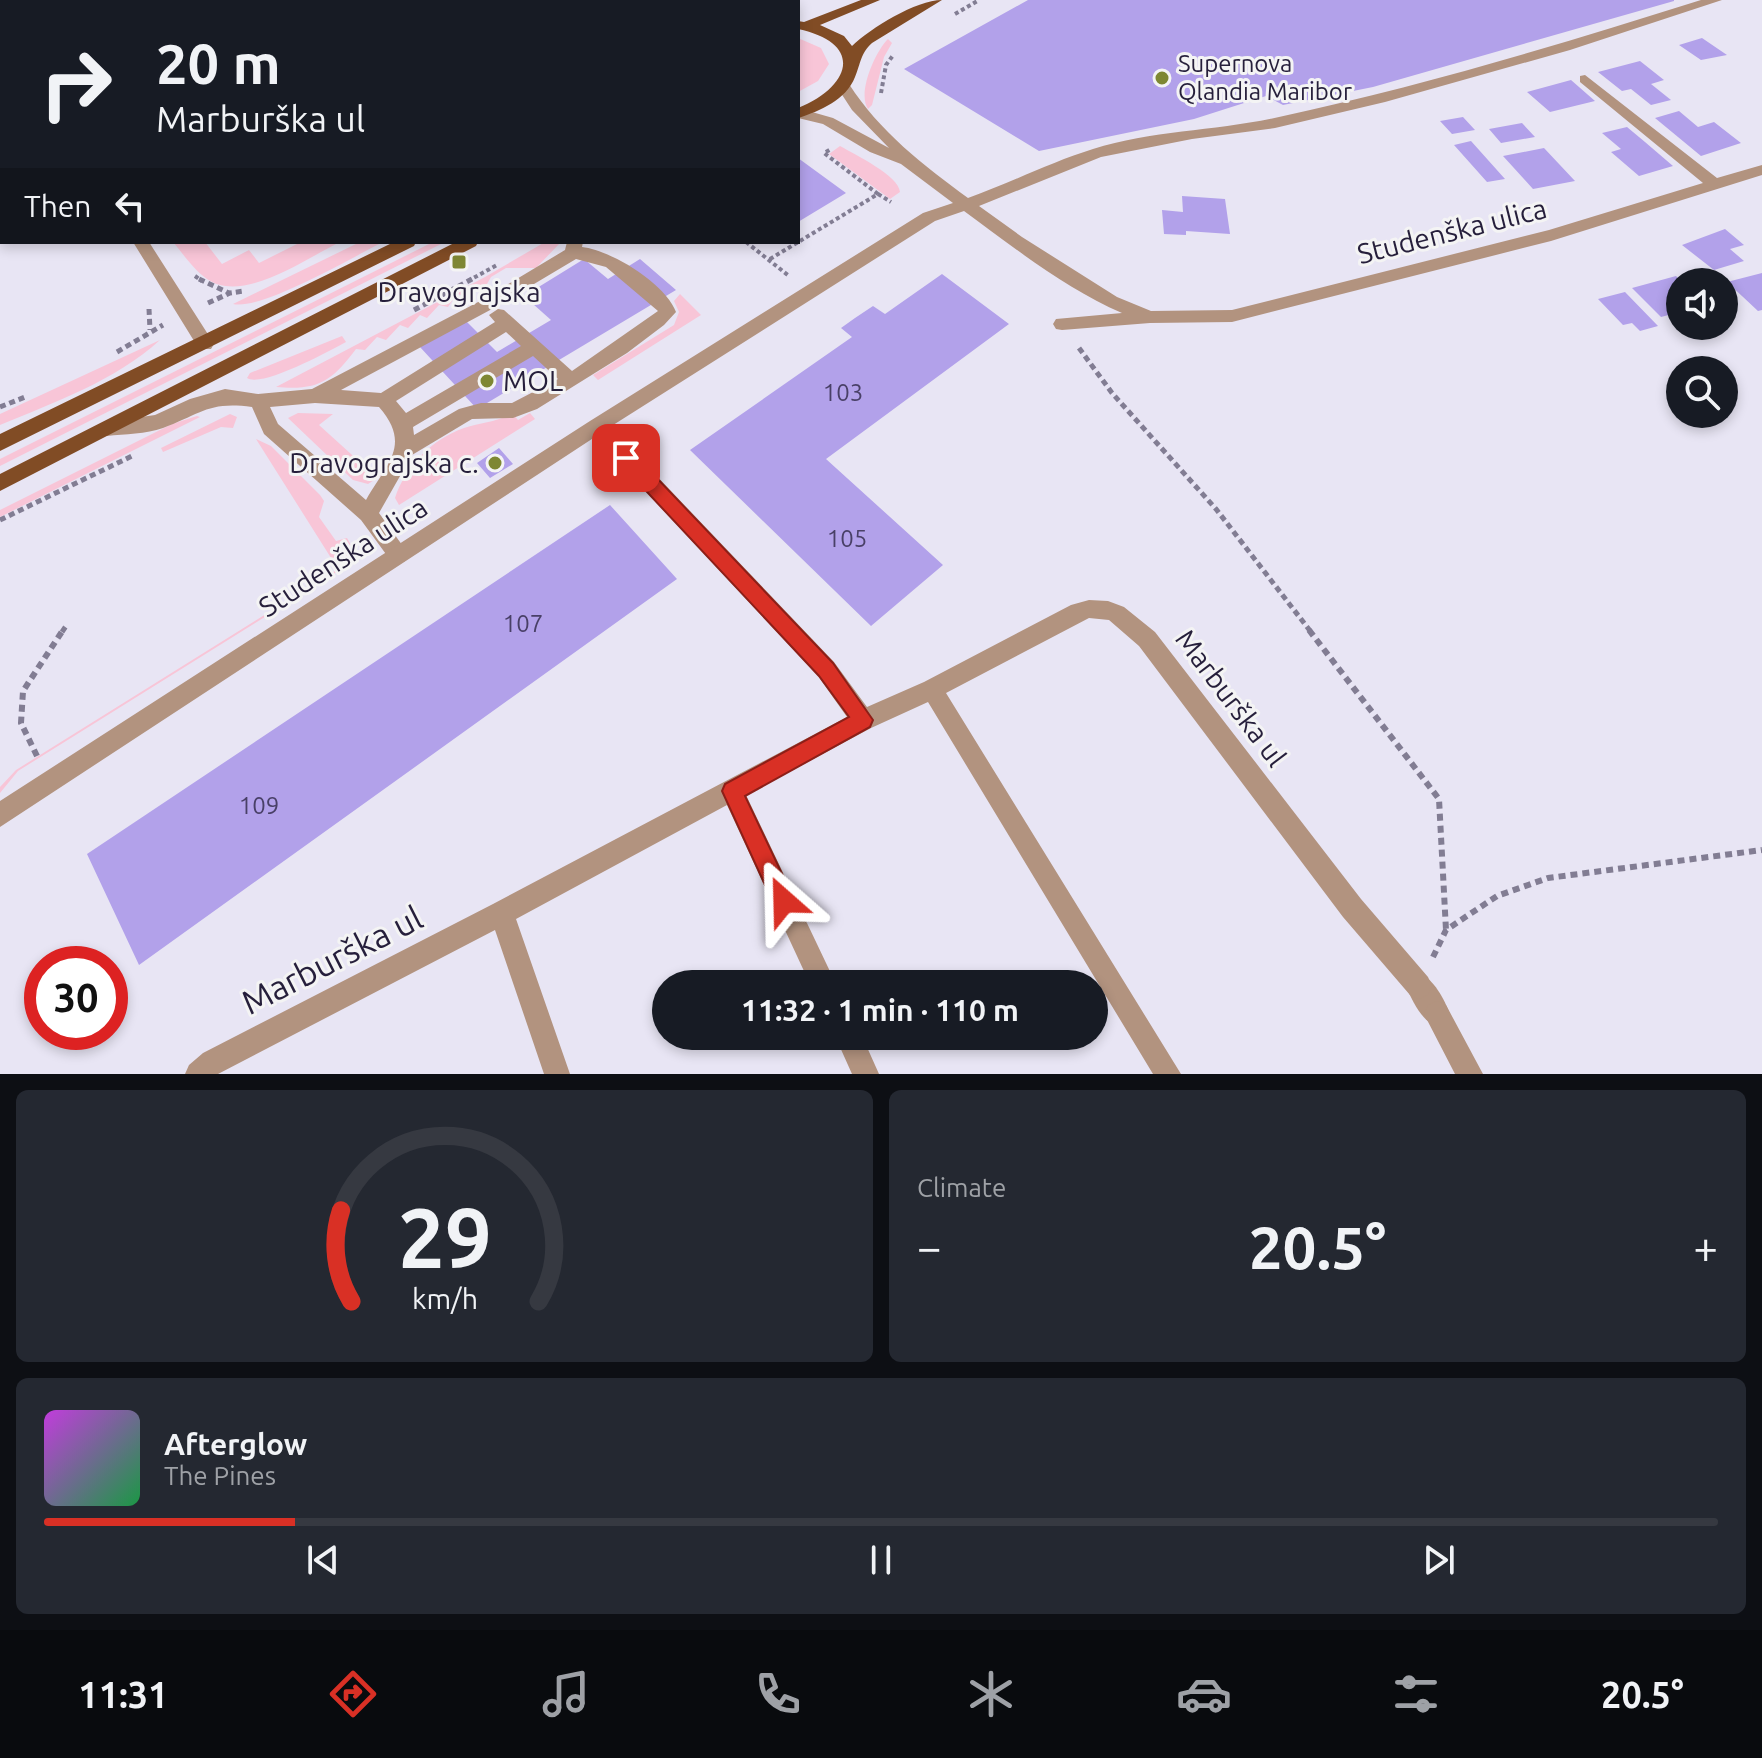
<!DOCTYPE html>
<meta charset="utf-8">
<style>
:root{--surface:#171b24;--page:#242831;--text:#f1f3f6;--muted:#9ea1a6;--line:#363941;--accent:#d93025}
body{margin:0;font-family:Ubuntu,sans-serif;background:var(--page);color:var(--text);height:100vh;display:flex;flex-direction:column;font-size:30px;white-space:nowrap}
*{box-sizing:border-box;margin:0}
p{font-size:26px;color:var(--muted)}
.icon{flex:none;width:44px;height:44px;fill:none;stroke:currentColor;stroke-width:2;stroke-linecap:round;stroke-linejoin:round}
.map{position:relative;height:1074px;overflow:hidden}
.drawer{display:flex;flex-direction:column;gap:16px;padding:16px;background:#0d0f14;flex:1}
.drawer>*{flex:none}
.hud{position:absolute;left:0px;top:0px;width:800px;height:244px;box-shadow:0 4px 12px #0003;background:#171b24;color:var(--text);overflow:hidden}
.tools{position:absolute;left:1666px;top:268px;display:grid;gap:16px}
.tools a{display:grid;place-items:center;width:72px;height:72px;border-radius:50%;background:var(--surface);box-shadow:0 4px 12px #0003;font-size:40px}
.speed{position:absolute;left:24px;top:946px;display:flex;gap:16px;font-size:40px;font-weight:700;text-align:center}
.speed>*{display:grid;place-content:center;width:104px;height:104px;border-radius:50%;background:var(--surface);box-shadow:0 4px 12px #0003;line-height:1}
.speed .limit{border:12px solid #d22;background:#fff;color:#111}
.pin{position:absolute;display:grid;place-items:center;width:68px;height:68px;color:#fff;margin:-34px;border-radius:16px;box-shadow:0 4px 12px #0006}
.me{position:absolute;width:88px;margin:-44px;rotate:335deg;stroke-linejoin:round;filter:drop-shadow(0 0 6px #0008)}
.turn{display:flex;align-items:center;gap:28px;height:168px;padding:0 24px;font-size:36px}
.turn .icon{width:104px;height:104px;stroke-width:2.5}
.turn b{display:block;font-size:56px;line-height:68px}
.then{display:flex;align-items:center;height:76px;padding:0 24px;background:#0003;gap:16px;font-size:30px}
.big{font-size:60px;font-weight:700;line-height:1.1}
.drawer .widget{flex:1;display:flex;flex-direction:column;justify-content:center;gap:12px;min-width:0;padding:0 28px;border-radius:12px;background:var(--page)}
.drawer .dial{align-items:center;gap:0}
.dial svg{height:208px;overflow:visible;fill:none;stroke:var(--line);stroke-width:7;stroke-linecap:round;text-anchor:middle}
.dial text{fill:var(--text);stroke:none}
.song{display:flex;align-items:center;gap:24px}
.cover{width:96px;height:96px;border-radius:12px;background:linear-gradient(135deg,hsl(290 70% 55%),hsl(140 70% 35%))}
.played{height:8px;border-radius:4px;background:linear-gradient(90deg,var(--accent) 15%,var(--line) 15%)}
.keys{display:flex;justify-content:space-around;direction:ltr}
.heat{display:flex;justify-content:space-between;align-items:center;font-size:44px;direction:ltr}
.drawer .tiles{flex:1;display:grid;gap:16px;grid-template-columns:1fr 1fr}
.widget:last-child{grid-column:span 2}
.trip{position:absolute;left:652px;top:970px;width:456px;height:80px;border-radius:40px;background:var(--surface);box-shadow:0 4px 12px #0003;font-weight:700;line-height:80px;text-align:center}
.tab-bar{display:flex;height:128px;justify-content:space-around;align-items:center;background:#090b0e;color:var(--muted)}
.tab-bar .icon{width:56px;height:56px}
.tab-bar .selected{color:var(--accent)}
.tab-bar b{font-size:36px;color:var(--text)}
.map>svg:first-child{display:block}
.green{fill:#f8c5d7}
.building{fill:#b2a1ea}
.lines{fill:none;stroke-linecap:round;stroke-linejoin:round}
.path-far2{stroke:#827d93;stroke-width:4;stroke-dasharray:4 3;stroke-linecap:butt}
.path-far1{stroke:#827d93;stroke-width:5;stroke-dasharray:6 4;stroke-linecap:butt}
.path{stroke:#827d93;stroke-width:6;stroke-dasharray:7 5;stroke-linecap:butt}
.service{fill:#b2937f;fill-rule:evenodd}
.pedestrian{fill:#b2937f;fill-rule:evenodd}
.minor{fill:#b2937f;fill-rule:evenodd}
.primary{fill:#814c25;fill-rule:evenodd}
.route{fill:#d93025;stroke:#8d1f18;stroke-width:2}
.poi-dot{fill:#7e8733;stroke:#f4f4f4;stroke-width:3}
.labels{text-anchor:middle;stroke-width:6;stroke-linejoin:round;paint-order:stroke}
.far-poi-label{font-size:24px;fill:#261f3b;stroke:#f4f4f4;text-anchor:start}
.number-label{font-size:24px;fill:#494067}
.street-label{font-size:28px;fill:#261f3b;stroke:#f4f4f4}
.poi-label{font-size:28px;fill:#261f3b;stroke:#f4f4f4}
.near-street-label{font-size:34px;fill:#261f3b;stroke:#f4f4f4}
</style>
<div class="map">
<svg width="1762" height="1074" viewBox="0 0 1762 1074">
<rect width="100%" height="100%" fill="#e8e5f4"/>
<!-- green -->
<path class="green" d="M1,0h393l-392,3z
M798,38l23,10 8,16 -11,17 -20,11z
M888,39l4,4 -8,14 -12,48 -4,4c-11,-16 7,-57 20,-70z
M840,146c16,9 59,30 60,46l-10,7 -61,-45z
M173,242h32l17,22 27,-14 10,13 42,-21h39c-35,17 -97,62 -133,37 -14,-10 -23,-24 -34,-37z
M360,242h23c-30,15 -122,69 -150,62z
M433,242h12l-445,224v-7z
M545,242h16l-25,26h-30l-15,9 -4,7 -22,12 -8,-2 -9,13 -9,-2 -12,13 -7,-3 -12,13 -8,-3 -14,15 -9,-3 -12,13 -9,-1c-24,32 -38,42 -80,38l209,-110z
M680,294l21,21 -103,65 -5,-5 81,-50 5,-13 -5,-11z
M342,336l4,6c-17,9 -84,46 -99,36l3,-5z
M160,340c-45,41 -105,62 -160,85v-11z
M298,413l35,1 -14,11 53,48 15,-9 -5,11 -14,9 -15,-4 -65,-62z
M512,413l6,7 12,-7 5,6 -136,86 -4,-7c10,-31 37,-59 69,-70 17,-6 31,-5 48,-15z
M230,414l7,3 -4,11 -12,-1 -58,25 -2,-4z
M197,416l3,1 -200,100v-7l172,-86z
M256,439l15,7 49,49 4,6 -5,16 17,24 11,-3 9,16 -3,8 -335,209 -18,22v-6l16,-17 322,-201z"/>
<!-- building -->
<path class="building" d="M1028,0h646v1l-301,86 -90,18 -17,-9 -72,23 -155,32 -135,-82z
M1702,38l25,17 -26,5 -22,-15z
M1640,61l24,19 -13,4 20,16 -20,5 -20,-16 -9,2 -24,-19z
M1571,80l24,21 -45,11 -23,-20z
M1679,111l19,16 16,-5 27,21 -40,13 -46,-38z
M1463,117l12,13 -23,4 -12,-13z
M1522,123l13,14 -34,6 -12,-14z
M1627,127l18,15 28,24 -34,10 -28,-24 10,-3 -19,-16z
M1471,141l34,38 -18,3 -33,-37z
M1544,148l31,33 -42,8 -30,-33z
M798,158l48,35 -48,29z
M1182,196l43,3 5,35 -44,-3v4l-22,-1 -2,-24 21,2z
M1725,229l19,16 -14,4 14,12 -30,9 -32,-25z
M584,259l24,20 32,-20 36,31 -199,119 -57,-62 46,-26 31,31 54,-32 -27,-24z
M1762,273v37l-4,1 -31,-29z
M942,274l67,50 -183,135 117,106 -72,61 -181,-176 162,-113 -11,-9 14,-10 18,-12 12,8z
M1676,276l6,6 -2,30 -19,5 -29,-29z
M1625,292l33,34 -18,5 -8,-8 -9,2 -25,-26z
M499,448l14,16 -23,14 -13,-15z
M610,505l67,74 -538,386 -52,-111z"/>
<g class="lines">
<!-- path-far2 -->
<path class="path-far2" d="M734,0l12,2
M955,14l24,-14
M881,93l5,-28 8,-11
M878,194l13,8
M746,242l43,34
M770,259l108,-65 -54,-41 7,-4
M195,276l7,5
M468,281l29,-16"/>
<!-- path-far1 -->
<path class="path-far1" d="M199,279l30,14
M208,303l22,-10 14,-2
M149,309l1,21
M414,310l58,-31
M1079,348l33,45 104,116 95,123
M117,352l46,-27
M0,407l25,-10
M0,520l132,-64
M62,632l4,-6"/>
<!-- path -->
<path class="path" d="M1309,630l130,169 7,131
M37,756l-16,-33 2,-32 40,-61
M1433,957l13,-27 51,-34 51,-18 214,-28"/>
<!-- service -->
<path class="service" d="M519,0h14l2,2h-14z
M567,242h16l-1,5c29,3 84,37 94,65l-12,13 -37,28 -90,56 -24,9 -41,1 -60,36 -33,58 26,36 3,6 -3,6 -7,3 -7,-3 -30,-41 -97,-86 -12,-27c-44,-6 -51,7 -89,21 -17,6 -38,6 -56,8l-7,-2 -2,-5 2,-5 7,-2 48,-7 35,-16 35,-10 33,5 54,-5 168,-88 85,-51zM576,259l30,8 52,44 -86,60 -68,-61 -6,-1 -9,6 6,7 -114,71 -40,-3 151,-81zM506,332l15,14 -115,67 -10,-12zM533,356l25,23 -46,24h-31l-22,6 -45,26 -1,-8zM315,403l64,4c33,38 8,56 -13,93l-88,-76 -8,-17z"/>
<!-- pedestrian -->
<path class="pedestrian" d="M1419,973c15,6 25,26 31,41l-4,9 -9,4c-15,-6 -25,-26 -31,-41l4,-9z"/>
<!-- minor -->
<path class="minor" d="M692,0h17l2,2h-17z
M1701,0h21l-152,50 -185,52 -110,26 -83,11 -91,18 -122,49 43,31 95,60 34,14 81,-1 317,-80 154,-47 -123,-101v-6l5,-1 132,103 45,-13v10l-211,66 -319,81 -82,1 -88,7 -6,-1 -3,-5 3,-5 66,-6c-56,-24 -109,-66 -158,-102l-29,10 -325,206 224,235 33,45 57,-25 147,-77 18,-5 19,1 16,6 31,25 206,267 67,78 4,9 -4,9 -9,4 -9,-4 -67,-78 -204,-271 -30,-26 -20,-2 -143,75 235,381h-28l-225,-372 -57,26 -125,67 90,189h-26l-83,-179 -211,114 54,155h-26l-49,-144 -277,144h-33l4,-9 14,-12 290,-149 354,-187 -29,-41 -223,-239 -595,390v-26l590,-380 333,-208 30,-10 -52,-39 -31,-12 -47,-28 -25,-6v-10l35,10 56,30 -37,-38 -15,-23 2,-3h10c30,47 75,82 119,114 42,-15 83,-36 125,-49 60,-19 125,-18 186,-32 143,-31 283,-73 422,-117z
M0,22h2v11h-2z
M2,107v10l-2,1v-10z
M133,242h16l62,97 3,5 -3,5h-12z
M1437,1001l9,4 37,69h-28l-31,-60 4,-9z
M835,1036h27l17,38h-27z"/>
<!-- primary -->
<path class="primary" d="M861,0h19l-60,25 24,11 8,10c19,-18 64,-46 90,-46l-70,43c-12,11 -11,20 -17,34 -9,23 -35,34 -57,41v-10c54,-22 66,-65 0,-79v-8l6,1z
M394,242h22l-2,4 -414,205v-17z
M456,242h22l-2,4 -476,245v-17z"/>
</g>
<!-- route -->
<path class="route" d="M626,451l7,2 200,210 40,57 -3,7 -125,69 50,105 -3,8 -8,4 -8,-4 -54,-118 3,-7 124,-67 -30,-41 -199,-213 -2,-5 2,-5z"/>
<!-- markers -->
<g class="poi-dot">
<circle cx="1162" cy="78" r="8"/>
<rect x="451" y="254" width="16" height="16" rx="4"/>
<circle cx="487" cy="381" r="8"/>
<circle cx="495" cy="463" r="8"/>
</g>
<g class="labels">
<!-- far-poi labels -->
<g class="far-poi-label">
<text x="1178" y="72">Supernova<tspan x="1178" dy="28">Qlandia Maribor</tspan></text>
</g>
<!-- number labels -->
<g class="number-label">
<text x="843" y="401">103</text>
<text x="847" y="547">105</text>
<text x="523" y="632">107</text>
<text x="259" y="814">109</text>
</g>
<!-- street labels -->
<g class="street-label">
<text transform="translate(1452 231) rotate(-14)" y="10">Studenška ulica</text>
<text transform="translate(343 557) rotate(-33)" y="10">Studenška ulica</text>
<text transform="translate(1231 698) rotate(53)" y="10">Marburška ul</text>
</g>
<!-- poi labels -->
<g class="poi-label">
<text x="459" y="302">Dravograjska</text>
<text x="503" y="391" text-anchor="start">MOL</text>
<text x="479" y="473" text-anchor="end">Dravograjska c.</text>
</g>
<!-- near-street labels -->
<g class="near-street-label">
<text transform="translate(332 960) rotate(-27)" y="12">Marburška ul</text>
</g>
</g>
</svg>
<div class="tools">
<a><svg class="icon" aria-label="sound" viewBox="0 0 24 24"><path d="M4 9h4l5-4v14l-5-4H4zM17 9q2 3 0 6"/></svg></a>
<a><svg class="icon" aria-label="search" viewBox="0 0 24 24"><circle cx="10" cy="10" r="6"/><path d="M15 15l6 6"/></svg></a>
</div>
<div class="speed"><div class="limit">30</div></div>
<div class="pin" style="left:626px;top:458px;background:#d93025"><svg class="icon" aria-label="arrive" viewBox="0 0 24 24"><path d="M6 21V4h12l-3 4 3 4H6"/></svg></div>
<svg class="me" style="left:784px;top:901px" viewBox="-20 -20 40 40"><path d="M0-17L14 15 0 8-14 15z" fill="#d93025" stroke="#fff" stroke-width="4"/></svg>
<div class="trip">11:32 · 1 min · 110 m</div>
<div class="hud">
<div class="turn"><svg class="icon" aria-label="right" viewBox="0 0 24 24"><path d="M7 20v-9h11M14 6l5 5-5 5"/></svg><div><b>20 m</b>Marburška ul</div></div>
<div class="then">Then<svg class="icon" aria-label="left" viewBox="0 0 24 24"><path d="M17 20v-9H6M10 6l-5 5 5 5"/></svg></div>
</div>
</div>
<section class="drawer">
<div class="tiles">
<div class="widget dial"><svg viewBox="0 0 100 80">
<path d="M14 69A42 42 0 1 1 86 69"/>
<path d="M14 69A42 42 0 0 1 10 34" stroke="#d93025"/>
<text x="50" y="56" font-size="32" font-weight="700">29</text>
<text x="50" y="72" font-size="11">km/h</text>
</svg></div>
<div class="widget"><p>Climate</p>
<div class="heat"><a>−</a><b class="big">20.5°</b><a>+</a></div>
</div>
<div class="widget">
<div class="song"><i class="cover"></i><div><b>Afterglow</b><p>The Pines</p></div></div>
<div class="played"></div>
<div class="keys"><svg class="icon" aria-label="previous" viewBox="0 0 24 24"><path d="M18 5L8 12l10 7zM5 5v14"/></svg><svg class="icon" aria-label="pause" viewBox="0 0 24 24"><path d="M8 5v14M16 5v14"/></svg><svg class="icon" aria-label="next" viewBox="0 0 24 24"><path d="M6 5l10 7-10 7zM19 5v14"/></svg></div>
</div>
</div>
</section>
<nav class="tab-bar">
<b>11:31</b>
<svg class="icon selected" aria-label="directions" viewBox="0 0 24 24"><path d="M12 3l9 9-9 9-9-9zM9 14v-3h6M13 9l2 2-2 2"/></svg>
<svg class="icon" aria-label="music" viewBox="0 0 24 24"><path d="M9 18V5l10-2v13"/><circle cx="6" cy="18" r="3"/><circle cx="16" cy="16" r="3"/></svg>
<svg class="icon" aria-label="phone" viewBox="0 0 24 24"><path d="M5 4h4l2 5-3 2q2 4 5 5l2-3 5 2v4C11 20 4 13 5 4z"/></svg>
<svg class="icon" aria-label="climate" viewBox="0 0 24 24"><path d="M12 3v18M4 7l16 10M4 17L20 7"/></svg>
<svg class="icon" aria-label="car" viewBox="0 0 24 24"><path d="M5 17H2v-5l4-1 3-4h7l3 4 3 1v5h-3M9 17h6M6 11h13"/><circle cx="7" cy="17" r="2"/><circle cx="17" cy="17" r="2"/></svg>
<svg class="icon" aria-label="filters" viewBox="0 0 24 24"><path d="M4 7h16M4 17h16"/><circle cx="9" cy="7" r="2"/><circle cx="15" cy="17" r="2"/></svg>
<b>20.5°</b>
</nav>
